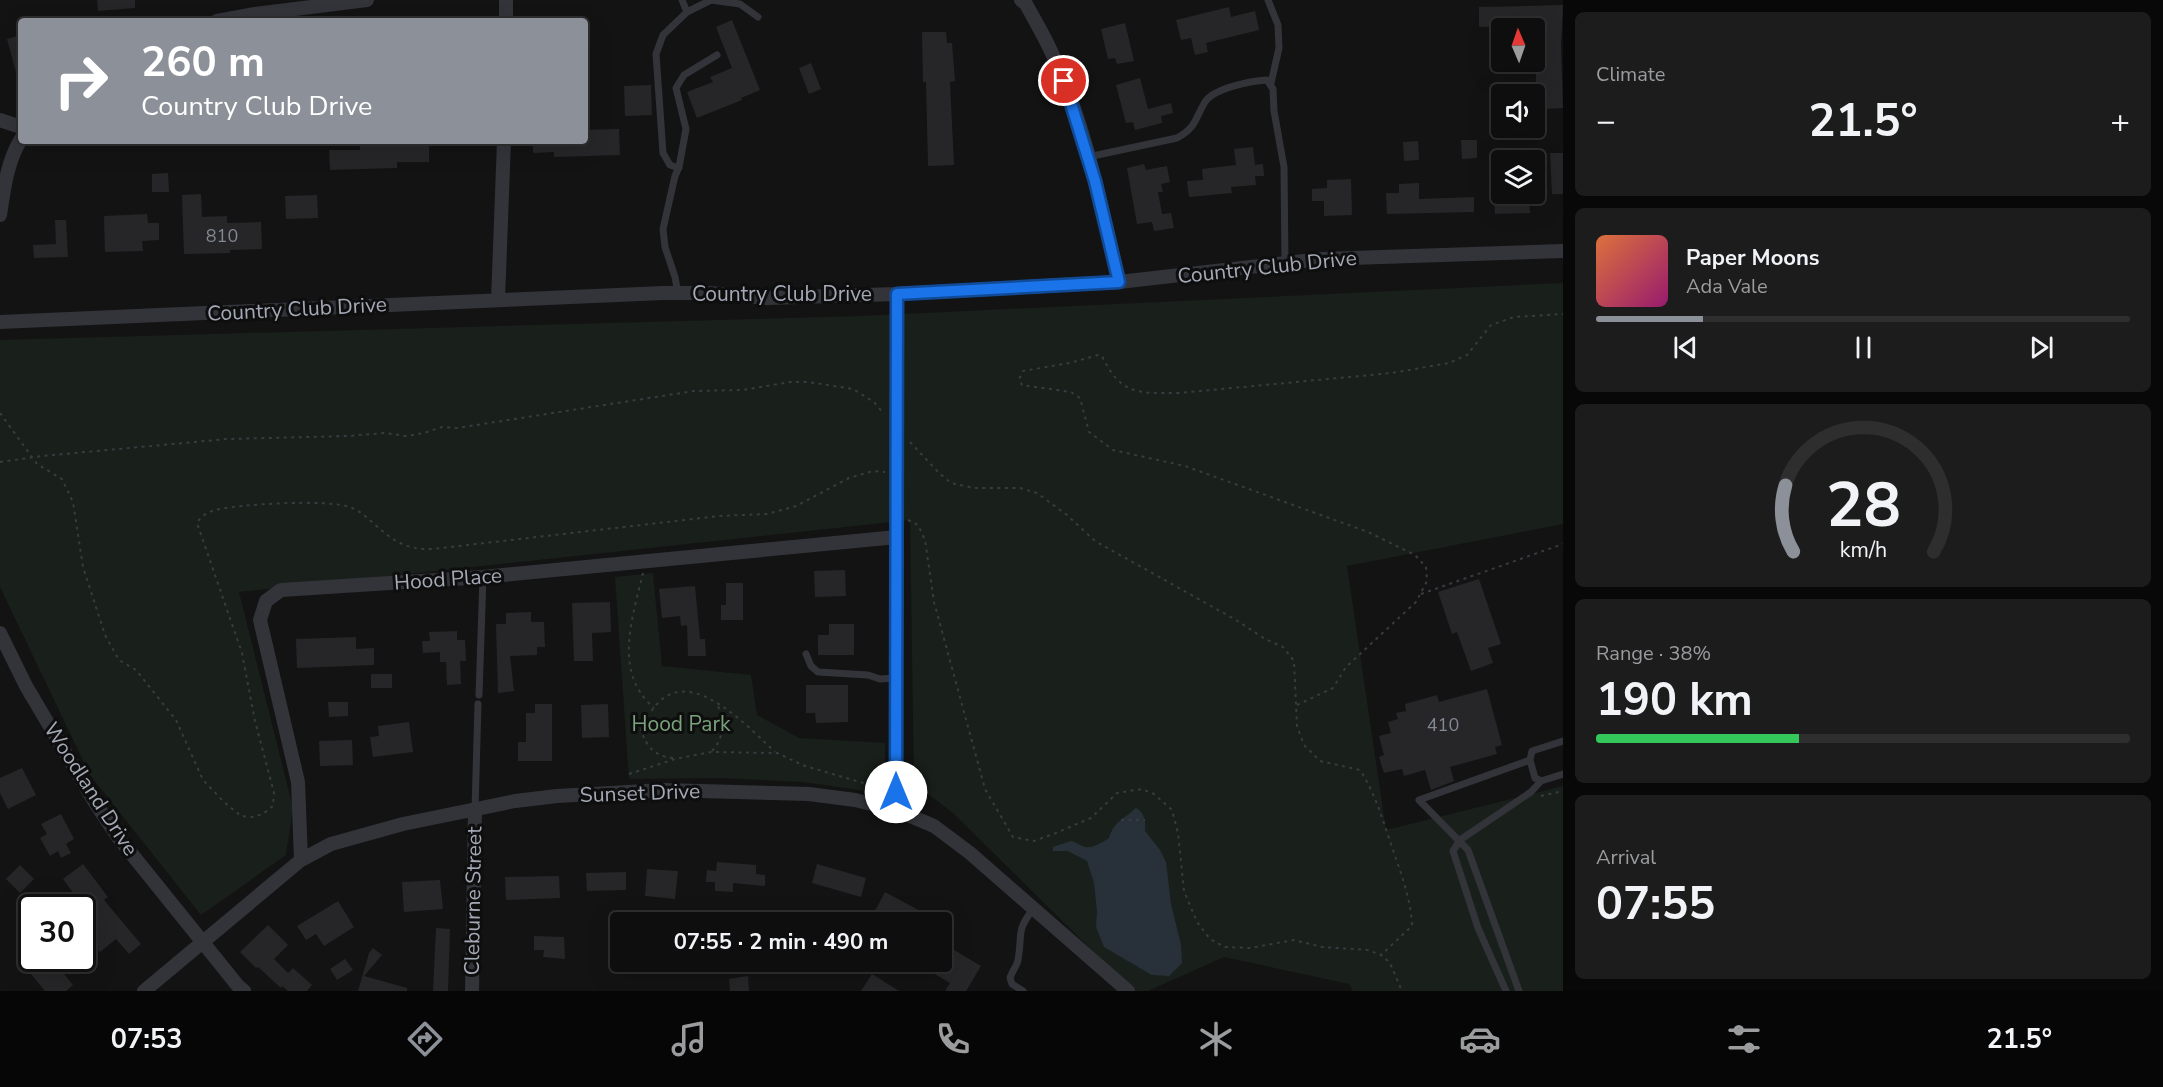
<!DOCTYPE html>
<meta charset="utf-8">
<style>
:root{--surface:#0e0e0f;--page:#1c1c1d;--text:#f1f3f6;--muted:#9b9c9e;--line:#2e2e2f;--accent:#8c9099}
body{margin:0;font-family:"Nunito Sans",sans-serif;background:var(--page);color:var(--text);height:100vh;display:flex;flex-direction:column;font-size:22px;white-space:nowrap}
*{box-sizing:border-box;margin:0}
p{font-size:20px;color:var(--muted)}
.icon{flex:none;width:33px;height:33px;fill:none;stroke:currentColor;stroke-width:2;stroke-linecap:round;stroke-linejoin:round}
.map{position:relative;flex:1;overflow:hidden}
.side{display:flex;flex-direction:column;gap:12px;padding:12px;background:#080808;width:600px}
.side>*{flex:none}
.banner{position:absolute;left:18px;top:18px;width:570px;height:126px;border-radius:6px;box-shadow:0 6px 24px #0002,0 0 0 2px var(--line);background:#8c9099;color:#fff;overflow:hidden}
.needle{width:39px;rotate:358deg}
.tools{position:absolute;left:1491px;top:18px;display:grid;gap:12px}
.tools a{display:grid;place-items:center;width:54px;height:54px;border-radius:6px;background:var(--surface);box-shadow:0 6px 24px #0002,0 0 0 2px var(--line);font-size:30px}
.speed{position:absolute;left:18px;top:894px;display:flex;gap:12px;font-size:30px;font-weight:700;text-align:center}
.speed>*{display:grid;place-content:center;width:78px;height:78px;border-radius:50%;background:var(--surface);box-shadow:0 6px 24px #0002,0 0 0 2px var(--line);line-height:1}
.speed .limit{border:3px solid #111;border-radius:9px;background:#fff;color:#111}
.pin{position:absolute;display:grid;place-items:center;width:51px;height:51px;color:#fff;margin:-26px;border:3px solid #fff;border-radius:50%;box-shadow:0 2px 6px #0007}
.me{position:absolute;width:66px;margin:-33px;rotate:0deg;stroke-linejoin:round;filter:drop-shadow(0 0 4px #0008)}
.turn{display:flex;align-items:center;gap:21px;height:126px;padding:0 24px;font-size:27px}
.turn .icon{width:78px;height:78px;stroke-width:2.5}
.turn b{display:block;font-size:42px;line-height:51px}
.big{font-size:45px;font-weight:700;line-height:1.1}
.side .tile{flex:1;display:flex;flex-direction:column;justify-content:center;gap:9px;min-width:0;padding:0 21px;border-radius:9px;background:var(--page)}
.side .dial{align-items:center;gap:0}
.dial svg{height:156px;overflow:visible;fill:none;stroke:var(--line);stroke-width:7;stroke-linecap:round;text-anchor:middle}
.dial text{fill:var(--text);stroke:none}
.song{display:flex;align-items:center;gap:18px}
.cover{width:72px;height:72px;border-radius:9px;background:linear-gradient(135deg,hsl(20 70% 55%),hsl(320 70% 35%))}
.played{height:6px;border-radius:3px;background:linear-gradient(90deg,var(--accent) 20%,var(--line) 20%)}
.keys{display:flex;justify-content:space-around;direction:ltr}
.heat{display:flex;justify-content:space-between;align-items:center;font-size:33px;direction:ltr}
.charge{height:9px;border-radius:4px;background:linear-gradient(90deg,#34c759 38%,var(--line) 0)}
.trip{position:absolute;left:610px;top:912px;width:342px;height:60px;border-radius:6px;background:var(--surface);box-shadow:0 6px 24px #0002,0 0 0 2px var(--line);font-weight:700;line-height:60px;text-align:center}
.tab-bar{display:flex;height:96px;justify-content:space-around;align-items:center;background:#060606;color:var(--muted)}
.tab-bar .icon{width:42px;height:42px}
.tab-bar .active{color:var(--accent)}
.tab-bar b{font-size:27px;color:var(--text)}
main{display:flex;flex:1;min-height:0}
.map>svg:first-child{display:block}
.green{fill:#191f1a}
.water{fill:#283139}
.building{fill:#262628}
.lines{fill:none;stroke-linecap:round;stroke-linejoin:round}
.path{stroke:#393b41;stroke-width:2;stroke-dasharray:3 4.5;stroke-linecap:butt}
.service{stroke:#33343a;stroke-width:7}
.minor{stroke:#33343a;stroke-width:14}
.route-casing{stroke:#114b97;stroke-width:15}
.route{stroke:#1a73e8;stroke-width:10}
.labels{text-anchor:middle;stroke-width:6;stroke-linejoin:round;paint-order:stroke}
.number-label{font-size:18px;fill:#848892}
.street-label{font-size:21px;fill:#a4a9b6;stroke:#0e0e0f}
.park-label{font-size:21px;fill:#7aa27c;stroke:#0e0e0f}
</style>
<main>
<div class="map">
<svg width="1563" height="991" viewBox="0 0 1563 991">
<rect width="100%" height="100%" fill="#131314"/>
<!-- green -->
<path class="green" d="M1563,283v241l-216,42 39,264 177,-44v205h-210l-4,-7 -125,-27 -76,34h-15l-179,-177 -40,-31 -4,-263 -671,72 54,216 -7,47 -85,60 -111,-140 -90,-188v-247l861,-24z
M653,573l9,93 89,9 6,40 42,23 86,5v44l-3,4 -3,2 -76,-11 -81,-4 -93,1 -14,-202z"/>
<!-- water -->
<path class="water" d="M1136,808c9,5 10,15 9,23l15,19 6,12 5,42 10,41 1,18 -13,13 -17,-1 -48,-28 -8,-20 1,-16 -3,-28 -7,-22 -19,-10h-15v-4l18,-6c5,1 10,5 14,6 7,2 18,-5 24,-9 6,-18 14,-18 27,-30z"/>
<!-- building -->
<path class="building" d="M97,0h38v8l-37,3z
M1563,5l-2,40 2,63 -17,1 -1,-19h-9v-65l-57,2v-20z
M1229,7l2,10 24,-6 4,19 -53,13 2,9 -13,3 -4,-17 -10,2 -5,-20z
M732,20l28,70 -19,8 1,2 -45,18 -10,-26 26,-10 -3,-5 22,-9 -16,-41z
M1125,23l9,38 -17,3 -2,-6 -7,1 -7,-30z
M922,32h24l1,11h5l3,38 -5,1 4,83 -26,1 -2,-84h-3z
M21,35v44l-3,1 -11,-41z
M811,63l10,26 -12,5 -10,-26z
M1140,78l8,31 23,-6 2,10 -12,3 1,7 -27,7 -2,-8 -7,1 -10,-38z
M651,85l1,30 -27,1 -1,-30z
M619,129l1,26 -66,2v-5l-21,1v-12h52v-11z
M1461,140h16v18l-15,1z
M1418,141l1,19 -15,1 -1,-19z
M429,144v18h-32v6l-67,2 -1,-20h31v-4z
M1253,147l2,18 8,-1 1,12h-9l1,9 -25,2 1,6 -43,4 -2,-16 16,-1 -1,-11 34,-4 -2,-16z
M1525,148l1,12h-18v-11z
M1550,153h13v41h-11z
M1144,164l2,6 21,-4 3,16 -9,2 2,8h-5l4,22 9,-1 3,15 -20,3 -2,-9 -15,2 -10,-56z
M168,173l1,19h-17v-18z
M1351,179l1,36 -28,1v-15h-12v-12l15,-1v-8z
M1419,183v16l55,-2v15l-87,2 -1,-21h13v-9z
M201,194l1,23 25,-1v7l34,-1 1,27 -32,1v3l-46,1 -2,-59z
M1494,194h35l1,19 -35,1z
M317,195l1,23 -32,1 -1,-23z
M147,214l1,9h11v17l-17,1 1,10 -38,1 -1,-36z
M55,220h11l2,37 -34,1 -1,-13 23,-1z
M845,570l1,26 -31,1 -1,-26z
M1479,579l22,65 -13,4 5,15 -22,8 -14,-39 -5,2 -14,-42z
M726,583h17v37h-22v-15h5z
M695,586l5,53h5l1,17h-18l-1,-31 -6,1 -1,-10 -18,2 -3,-29z
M610,602l1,30 -19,1 1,28h-19l-2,-58z
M531,612v10h13l1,25h-8v8l-27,1 4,35 -16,2 -2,-69h10v-11z
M829,624h25v31h-36v-20h11z
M457,631v9h8l1,21h-6l1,23 -14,1 -1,-23h-6v-10l-17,1 -1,-12h8l-1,-9z
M356,637v12l18,-1v17l-77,3 -1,-29z
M371,674h21v14h-21z
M806,685h42v37l-32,1 -1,-10h-9z
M1487,689l15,56 -7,2 2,7 -47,13 4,14 -23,9 -6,-20 -21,6 -2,-7 -18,4 -5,-16 5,-2 -5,-19 12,-3 -3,-11 10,-3 -2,-6 10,-2 -1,-7 32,-9 2,7z
M328,702h20v14l-19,1z
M535,704h17v57h-34v-19h8v-29h9z
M608,704l1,33 -27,1 -1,-33z
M409,722l4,30 -40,5 -3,-20 9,-1 -1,-10z
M352,740l1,25 -33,1 -1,-25z
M22,768l14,27 -28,14 -8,-16v-15z
M61,814l13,25 -8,5 5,9 -10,5 -3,-7 -8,5 -10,-18 7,-4 -6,-10z
M717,862l39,3v9l9,1v11l-32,-3v9l-18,-1v-9h-9l1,-12 9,1z
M83,864l25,33 -4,3 37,44 -12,10 -13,-15 -16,13 -10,-11 -8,5v-41l-19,-26z
M817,864l49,14 -5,19 -49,-14z
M20,865l14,14 -14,14 -14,-14z
M647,869l31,2 -3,28 -30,-3z
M626,872v18l-39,1 -1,-18z
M559,876l1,22 -54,2 -1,-23z
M440,880l3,29 -39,3 -2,-30z
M885,892l39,21 -5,9h-50z
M338,901l16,26 -30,19 -8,-12 -10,6 -9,-14z
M268,925l20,20 -14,14 14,14 5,-5 19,17 -5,6h-19l-6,-5 -1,2 -23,-21 -2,1 -16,-16z
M436,928l14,1 -2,62h-15z
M534,936l30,1 1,22 -22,-2 1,-7h-10z
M946,945l35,21 -15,25h-21l5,-8 -20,-12 6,-9h6v-10z
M373,948l9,7 -18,21 43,12v3h-49l11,-38z
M38,958h13l22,27 -7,6h-21l-19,-23z
M345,959l8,11 -16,10 -7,-11z
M872,974l27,17h-38z
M748,976l1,15h-19l-1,-12z"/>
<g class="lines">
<!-- path -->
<path class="path" d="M0,413l37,51 25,15 11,23 10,65 22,68 14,25 17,10 40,50 27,60 21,22 17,14 11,1 11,-3 10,-8 1,-13 -19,-72 -13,-68 -45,-130c4,-7 11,-11 18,-13 23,-6 114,-11 134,-3 10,3 16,9 23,15 20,18 33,28 61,27l286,-33 48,-2 29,-8 53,-28 24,-7 12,1
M910,442l29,31 12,10 23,5h46l17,5 30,22 28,26 141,79 29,19 18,8 11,14 3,65 7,19 16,16 40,9c15,23 22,48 31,74 9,27 20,54 21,82l-31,29
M0,462l42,-6 185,-17 120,-3 38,-3 21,3 18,-3 18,-6 15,1 237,-37 49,-1 47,-8h18l45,7 21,13 10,12
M908,520l10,5 7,15 9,62 51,187 28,48 21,4 22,-8 35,-15 26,-25 25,-4 12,5 18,16 6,23 6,58 13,31 13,17 15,8 25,1 44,-8 28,7 46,3 13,5 9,8 12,28
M643,573c-11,46 -30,100 11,135
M1421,594l142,-50
M1297,705l36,-17 13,-21 70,-65 11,-21 -1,-14 -11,-12 -47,-23 -183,-66 -72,-16 -24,-18 -9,-34 -9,-6 -49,-7 -3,-6 4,-8 47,-8 28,-8 4,1c19,40 37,37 77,37l213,-20 57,-10 18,-8 24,-30 23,-8 49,-3
M712,751c13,-14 13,-32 4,-49
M673,758c-19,-2 -26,-11 -32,-28 3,-11 9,-18 17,-27 35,-37 92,26 117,49
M629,774l46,-15 36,-7 66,1 28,13 79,23
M1541,796l22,-5
M1121,820h24"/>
<!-- service -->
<path class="service" d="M711,0l29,4 18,13
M1268,0l10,25 1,23 -8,35
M687,12l24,-12
M1088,157l89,-19c20,-11 18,-20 28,-36 9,-14 46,-21 62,-22l6,9 1,22 10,56 1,95
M679,168l-9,-3 -7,-12 -7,-99 7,-19 24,-23 -5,-12
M678,294l-3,-17 -10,-30 -2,-18 12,-53 4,-9 7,-38 -10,-41 8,-13 33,-20
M806,654l5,12 7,6 50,3 12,4 16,-1
M479,695l4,-118
M1563,741l-31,10 -2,9 5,18 6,3 22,-7
M475,810l3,-106
M1023,991l-11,-7 -2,-6c2,-7 7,-12 8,-18 5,-27 -3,-28 16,-52
M1506,991l-28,-63 -25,-77 7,-11 71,-48 10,-11
M1519,991l-51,-141 -49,-50 111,-40"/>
<!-- minor -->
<path class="minor" d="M1021,0l5,4c8,15 17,30 24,45 35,73 51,155 69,233
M217,21l38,-7 112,-14
M506,21v-21
M0,120l21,7
M0,215c4,-26 7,-53 21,-76
M498,300l6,-159
M0,322l663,-29h46l58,5 130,-4 222,-12 202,-23 242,-8
M0,633l26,53 68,115 24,36 120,149 6,5
M896,810l1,-516
M301,860l-3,-78 -38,-162 6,-19 15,-11 202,-13 414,-40
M144,991l157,-131 30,-16 72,-20 112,-23 42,-5 107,-6 145,4 46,6 41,10 38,16 36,27 158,138
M472,991l3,-181"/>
</g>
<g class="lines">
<defs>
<path id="route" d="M896,792l1,-498 222,-12 -24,-101 -31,-100"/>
</defs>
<!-- route casing -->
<use href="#route" class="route-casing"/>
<!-- route -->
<use href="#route" class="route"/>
</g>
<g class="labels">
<!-- number labels -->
<g class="number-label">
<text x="222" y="242">810</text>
<text x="1443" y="731">410</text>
</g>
<!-- street labels -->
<g class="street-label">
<text transform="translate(1267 267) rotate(-6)" y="7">Country Club Drive</text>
<text x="782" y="301">Country Club Drive</text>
<text transform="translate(297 309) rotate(-3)" y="7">Country Club Drive</text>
<text transform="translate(448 579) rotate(-4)" y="7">Hood Place</text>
<text transform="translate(91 789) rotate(57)" y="7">Woodland Drive</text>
<text transform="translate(640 793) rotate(-2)" y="7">Sunset Drive</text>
<text transform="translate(473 901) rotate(-89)" y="7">Cleburne Street</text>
</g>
<!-- park labels -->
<g class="park-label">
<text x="681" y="731">Hood Park</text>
</g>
</g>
</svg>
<div class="tools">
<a><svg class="needle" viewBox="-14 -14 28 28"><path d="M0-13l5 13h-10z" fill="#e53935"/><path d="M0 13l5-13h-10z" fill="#9b9c9e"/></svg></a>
<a><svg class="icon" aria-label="sound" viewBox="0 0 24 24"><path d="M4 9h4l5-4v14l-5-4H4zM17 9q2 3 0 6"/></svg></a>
<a><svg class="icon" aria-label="layers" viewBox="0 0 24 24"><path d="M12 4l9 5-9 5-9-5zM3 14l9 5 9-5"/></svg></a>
</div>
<div class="speed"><div class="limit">30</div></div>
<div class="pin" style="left:1064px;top:81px;background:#d93025"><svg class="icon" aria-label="arrive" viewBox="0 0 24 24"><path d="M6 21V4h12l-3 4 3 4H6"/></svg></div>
<svg class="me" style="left:896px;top:792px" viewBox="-20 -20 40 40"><circle r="19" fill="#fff"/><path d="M0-13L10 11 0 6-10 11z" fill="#1a73e8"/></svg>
<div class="trip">07:55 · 2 min · 490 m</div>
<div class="banner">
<div class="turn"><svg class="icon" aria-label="right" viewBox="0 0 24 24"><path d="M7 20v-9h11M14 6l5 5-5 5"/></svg><div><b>260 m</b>Country Club Drive</div></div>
</div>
</div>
<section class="side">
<div class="tile"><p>Climate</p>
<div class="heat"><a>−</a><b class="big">21.5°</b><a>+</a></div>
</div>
<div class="tile">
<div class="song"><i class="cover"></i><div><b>Paper Moons</b><p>Ada Vale</p></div></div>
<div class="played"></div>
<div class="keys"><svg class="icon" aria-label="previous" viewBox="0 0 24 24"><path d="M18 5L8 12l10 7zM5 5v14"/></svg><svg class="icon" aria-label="pause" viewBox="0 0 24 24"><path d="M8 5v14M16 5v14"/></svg><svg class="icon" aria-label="next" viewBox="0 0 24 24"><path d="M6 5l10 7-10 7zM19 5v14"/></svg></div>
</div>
<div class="tile dial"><svg viewBox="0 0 100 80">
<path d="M14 69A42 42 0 1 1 86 69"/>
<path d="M14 69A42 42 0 0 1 10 35" stroke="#8c9099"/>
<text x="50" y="56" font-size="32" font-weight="700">28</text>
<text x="50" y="72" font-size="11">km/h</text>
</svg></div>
<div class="tile"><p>Range · 38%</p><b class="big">190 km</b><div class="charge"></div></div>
<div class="tile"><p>Arrival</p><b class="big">07:55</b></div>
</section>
</main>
<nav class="tab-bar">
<b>07:53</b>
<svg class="icon active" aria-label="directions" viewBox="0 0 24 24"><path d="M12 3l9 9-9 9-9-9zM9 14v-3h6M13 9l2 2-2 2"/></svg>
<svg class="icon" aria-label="music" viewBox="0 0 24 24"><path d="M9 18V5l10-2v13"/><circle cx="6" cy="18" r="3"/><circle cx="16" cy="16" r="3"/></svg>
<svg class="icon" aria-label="phone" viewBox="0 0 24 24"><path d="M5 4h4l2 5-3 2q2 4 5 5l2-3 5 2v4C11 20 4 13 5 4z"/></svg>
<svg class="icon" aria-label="climate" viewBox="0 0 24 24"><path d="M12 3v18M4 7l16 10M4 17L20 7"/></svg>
<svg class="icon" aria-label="car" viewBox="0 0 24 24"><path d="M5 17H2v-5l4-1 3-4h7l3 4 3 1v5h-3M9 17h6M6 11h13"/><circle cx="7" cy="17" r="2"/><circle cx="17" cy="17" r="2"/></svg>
<svg class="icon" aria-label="filters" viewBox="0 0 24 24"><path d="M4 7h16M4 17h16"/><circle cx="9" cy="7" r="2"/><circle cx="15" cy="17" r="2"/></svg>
<b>21.5°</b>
</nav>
